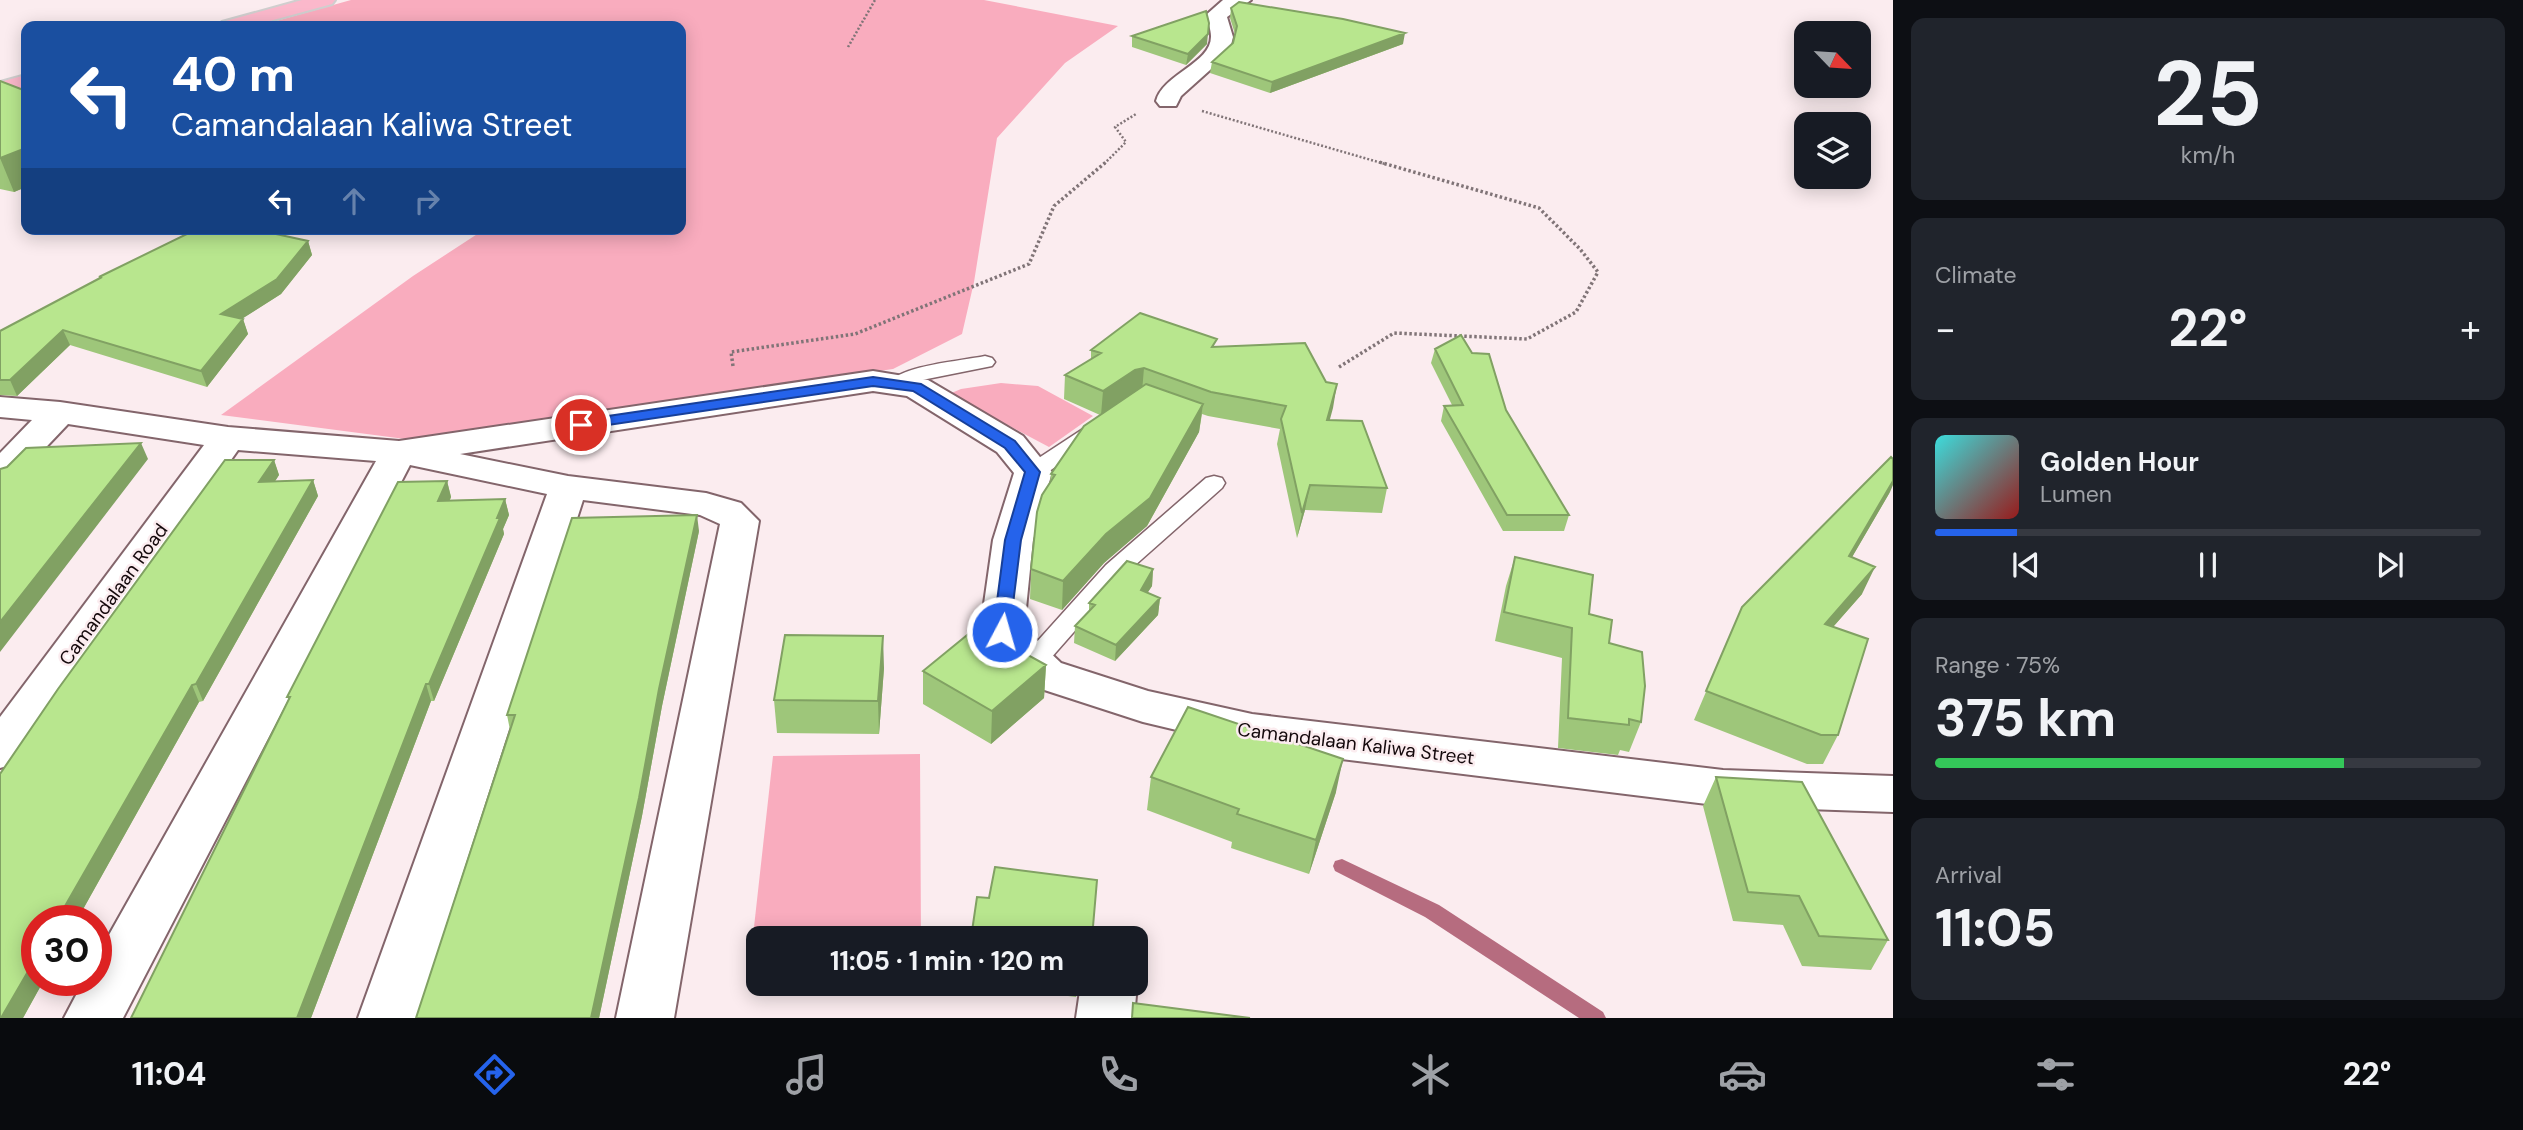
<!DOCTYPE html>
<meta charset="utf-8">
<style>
:root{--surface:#171b24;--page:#20242c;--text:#f1f3f6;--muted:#9ea1a6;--line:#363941;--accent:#2563eb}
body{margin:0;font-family:"DM Sans",sans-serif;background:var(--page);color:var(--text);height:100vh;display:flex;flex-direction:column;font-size:26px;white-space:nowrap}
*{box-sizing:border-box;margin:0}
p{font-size:23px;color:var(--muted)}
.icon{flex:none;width:38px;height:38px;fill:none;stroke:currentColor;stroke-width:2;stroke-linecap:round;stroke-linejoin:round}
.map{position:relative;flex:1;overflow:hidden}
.drawer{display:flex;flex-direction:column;gap:18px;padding:18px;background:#0d0f14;width:630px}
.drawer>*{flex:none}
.guide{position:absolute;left:21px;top:21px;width:665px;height:214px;border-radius:14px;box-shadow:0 4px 18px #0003;background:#1a4fa0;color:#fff;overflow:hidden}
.needle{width:46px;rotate:115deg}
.tools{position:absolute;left:1794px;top:21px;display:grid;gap:14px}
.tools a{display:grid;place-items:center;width:77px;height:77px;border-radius:14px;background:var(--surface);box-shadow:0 4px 18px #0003;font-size:35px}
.speed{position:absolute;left:21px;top:905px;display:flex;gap:14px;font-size:35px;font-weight:700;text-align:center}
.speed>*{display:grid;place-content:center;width:91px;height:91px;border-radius:50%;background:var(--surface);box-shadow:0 4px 18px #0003;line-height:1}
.speed .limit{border:10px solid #d22;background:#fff;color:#111}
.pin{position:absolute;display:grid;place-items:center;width:60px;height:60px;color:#fff;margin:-30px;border:4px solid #fff;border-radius:50%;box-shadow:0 2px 7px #0007}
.me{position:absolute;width:77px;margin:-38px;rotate:6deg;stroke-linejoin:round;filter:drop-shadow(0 0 5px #0008)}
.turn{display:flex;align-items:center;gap:24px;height:147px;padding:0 35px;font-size:32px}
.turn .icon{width:91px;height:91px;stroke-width:2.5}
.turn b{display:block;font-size:49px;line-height:60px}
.lanes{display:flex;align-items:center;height:66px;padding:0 35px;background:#0003;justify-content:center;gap:35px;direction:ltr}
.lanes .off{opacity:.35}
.big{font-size:52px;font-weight:700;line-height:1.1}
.drawer .card{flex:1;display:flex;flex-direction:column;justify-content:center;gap:10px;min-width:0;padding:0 24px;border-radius:14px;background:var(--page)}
.drawer .dial{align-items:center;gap:0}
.dial b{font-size:91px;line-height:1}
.song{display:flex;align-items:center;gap:21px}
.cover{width:84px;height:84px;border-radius:10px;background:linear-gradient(135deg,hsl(180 70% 55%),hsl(0 70% 35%))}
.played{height:7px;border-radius:4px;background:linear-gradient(90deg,var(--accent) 15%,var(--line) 15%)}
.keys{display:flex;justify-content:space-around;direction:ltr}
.heat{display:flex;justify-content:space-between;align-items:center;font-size:38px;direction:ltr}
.charge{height:10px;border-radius:5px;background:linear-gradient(90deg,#34c759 75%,var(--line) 0)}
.trip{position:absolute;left:746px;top:926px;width:402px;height:70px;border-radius:14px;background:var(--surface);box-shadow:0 4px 18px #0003;font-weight:700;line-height:70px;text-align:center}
.tab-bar{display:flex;height:112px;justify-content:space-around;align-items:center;background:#090b0e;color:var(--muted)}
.tab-bar .icon{width:49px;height:49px}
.tab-bar .selected{color:var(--accent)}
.tab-bar b{font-size:32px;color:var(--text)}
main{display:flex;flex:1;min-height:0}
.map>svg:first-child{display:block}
.green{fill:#f9acbe}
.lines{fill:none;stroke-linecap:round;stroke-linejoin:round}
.stream{fill:#b66c7f;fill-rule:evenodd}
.service-casing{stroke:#83656b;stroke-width:3}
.minor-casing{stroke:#83656b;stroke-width:4}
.primary-casing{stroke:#d0cece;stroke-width:4}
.path-far1{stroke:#807477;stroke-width:2.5;stroke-dasharray:2 2;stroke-linecap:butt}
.path{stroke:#807477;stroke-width:3.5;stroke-dasharray:2.5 2.5;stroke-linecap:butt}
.service{fill:#fff;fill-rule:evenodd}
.minor{fill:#fff;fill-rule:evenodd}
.primary{fill:#fbb8cb;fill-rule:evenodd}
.wall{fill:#9ec67a}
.shaded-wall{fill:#81a163}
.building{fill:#b8e68e;stroke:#81a163;stroke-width:2}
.route{fill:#2563eb;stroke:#184099;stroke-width:2}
.labels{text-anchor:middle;stroke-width:5;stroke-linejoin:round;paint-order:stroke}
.street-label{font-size:19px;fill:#14090c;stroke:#fbecef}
</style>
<main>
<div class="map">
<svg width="1893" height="1018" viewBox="0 0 1893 1018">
<rect width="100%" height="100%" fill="#fbecef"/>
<!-- green -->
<path class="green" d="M351,0h633l134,26 -53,37 -68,75 -23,144 -12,52 -69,35 -488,70 -184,-24 192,-139 72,-47h196v-203h-423z
M1001,383l37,3 55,30 -44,31 -100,-53 12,-5z
M920,754l1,184h-163v25h-8l23,-207z"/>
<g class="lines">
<!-- stream -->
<path class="stream" d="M1342,859l97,46 164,107 3,6h-27l-154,-101 -90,-46 -2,-5 2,-5z"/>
<defs>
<path id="service" d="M985,356l7,2 3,4 -3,4 -70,14 -25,10 -7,-2 -3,-4c15,-19 74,-23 98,-28z
M1096,423l7,2 3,4 -3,4 -62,44h-16l-3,-5 3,-5 64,-42z
M1214,476l8,2 3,5 -3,5 -98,87 -81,92 -9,3 -9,-3 -4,-6 4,-6 81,-90 100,-87z"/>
<path id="minor" d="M1223,0h28l-24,17 6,20 -4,16 -48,43 -5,10h-16l-4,-5c7,-27 56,-38 55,-65 0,-6 -3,-14 -5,-21z
M873,371l55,9 95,56 29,36 -19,68 -9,88 37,35 87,28 104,23 471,56 170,6v36l-170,-6 -471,-58 -109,-26 -114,-37 -42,-43 -7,-10 13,-92 21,-67 -17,-21 -90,-56 -34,-5 -413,63 108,22 138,17 35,10 18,18 -85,497h-58l104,-494 -20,-9 -117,-15 -167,518h-58l189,-524 -137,-29 -287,553h-59l20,-38h12v-22l280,-497 -138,-11 -221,313 -17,5v-51l204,-272 -136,-21 -55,58 -13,3v-32l32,-33 -32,-3v-20l60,5 168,25 171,14z
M1136,981l1,3 -3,34h-58l5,-34h55z"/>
<path id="primary" d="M302,0h33l-3,4 -81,22h-32l3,-4z
M26,75v14l-26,7v-14z"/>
</defs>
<!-- service casing -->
<use href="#service" class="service-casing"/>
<!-- minor casing -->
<use href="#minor" class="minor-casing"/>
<!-- primary casing -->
<use href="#primary" class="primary-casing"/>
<!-- path-far1 -->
<path class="path-far1" d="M848,47l27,-47
M1202,111l183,53
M1104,164l22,-22 -11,-15 21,-13"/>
<!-- path -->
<path class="path" d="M733,366l-2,-14 124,-18 174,-70 25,-58 52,-44
M1339,367l55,-34 133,6 49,-27 22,-40 -18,-23 -41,-41 -160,-46"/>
<!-- service -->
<use href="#service" class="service"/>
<!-- minor -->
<use href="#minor" class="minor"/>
<!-- primary -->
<use href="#primary" class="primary"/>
</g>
<!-- wall -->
<path class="wall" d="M1231,8l172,36 -133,49 -60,-20 2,-11 21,-19 2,-9 -5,-16z
M1132,36l75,8 -21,21 -54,-18z
M0,81l26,10v96l-12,5 -14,-3z
M308,241l4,14 -31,39 -40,25h2l5,15 -41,53 -137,-42 -53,51 -17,-1v-64l100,-52 -1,-2z
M1216,346l110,36 11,2 -8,36 58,68 -5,25 -77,-3 -8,28 -20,-94 3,-15 -72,-13 -6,-2 -3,18 -52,94 -43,37 -42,47 -32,-11 1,-30 19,-87 1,-8 49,-59 -36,-16 1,-24 26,-16v-9z
M1435,349l71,61 63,105 -5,16h-61l-62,-110 3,-15 8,-1 -21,-42z
M225,460h49l5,15 -4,6 38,-1 5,16 -115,205 -4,1 -122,218h-40v60h7l-21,38h-23v-244l58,-85z
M447,481l4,16 -1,3 55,-1 4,16 -6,14 1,5 -70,167h-3l-120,317h-180l158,-318 -2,-3z
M1890,492l-38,65 10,37 -29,33 5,108 -15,29h-16l-113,-44 48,-113z
M699,531l-37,175 -20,110 -43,202h-183l94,-288 -3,-15z
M1515,557l74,57 20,29 32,79 -12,30 -9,-2 -2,5 -60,-7 4,-90 -67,-17 11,-55z
M1153,569l-1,17 -5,7 13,5 -2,17 -43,46 -41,-18 1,-17 14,-14v-9z
M1046,665l-2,33 -53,46 -68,-40v-33z
M884,668l-5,66 -102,-1 -3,-33z
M1151,777l185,15 -27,82 -78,-26 1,-6 -85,-32z
M1716,777l172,163 -17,30 -69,-4 -19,-41 -50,-4 -30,-115z
M971,984h108l-3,13z"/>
<!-- shaded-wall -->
<path class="shaded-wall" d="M1209,23l-2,21 -21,21 2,-11z
M1405,33l-2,11 -133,49 2,-11z
M26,148v39l-12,5 -14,-34z
M308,241l4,14 -31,39 -55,35 -5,-15z
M243,319l5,15 -41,53 -6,-16z
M63,330l7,15 -53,51 -7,-16z
M1144,368l-2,24 -41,23 2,-24 32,-21z
M1337,384l-4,24 -10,37 4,-25z
M1203,404l-4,28 -52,94 -43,37 -42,47 1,-29z
M141,443l7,16 -148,193v-30z
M274,460l5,15 -14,22 -6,-15z
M313,480l5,16 -115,205 -7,-17z
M447,481l4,16 -9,20 -4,-16z
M1893,481v4l-3,7 -53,91 12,-27z
M1310,485l-5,25 -8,28 5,-25z
M505,499l4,16 -6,14 1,5 -70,167 -5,-17z
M697,515l2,16 -37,175 -20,110 -43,202h-8l68,-329z
M1875,567l-13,27 -51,58 14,-28z
M1153,569l-1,17 -13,20 2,-16z
M1160,598l-2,17 -43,46 1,-16z
M883,636l1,32 -5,66 -1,-33z
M1046,665l-2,33 -53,46 1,-33z
M426,684l5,17 -120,317h-14z
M192,685l7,17 -122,218h-20z
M1343,759l-7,33 -27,82 7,-34z
M37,956v24h7l-21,38h-22z"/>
<!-- building -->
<path class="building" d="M1239,2l104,17 62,14 -133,49 -60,-20 21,-19 4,-17 -6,-18z
M1206,11l3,12 -1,11 -20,20 -56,-18z
M0,81l26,10v57l-26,10z
M197,229h56l55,12 -31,38 -56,35 22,5 -42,52 -138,-41 -53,50h-10v-49l102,-54h-3z
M1140,313l77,26 -5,8 93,-4 21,39 11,2 -10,36 35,1 25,67 -77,-3 -8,28 -21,-94 5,-13 -75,-14 -67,-24 -9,2 -32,21 -38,-16 36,-22 -10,-3z
M1461,335l11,18 17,1 17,56 63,105h-62l-63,-109 19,-1 -28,-56z
M1146,384l57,20 -53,94 -44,36 -43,47 -32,-12 6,-57 5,-17 13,-20 -4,-1 33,-48z
M141,443l-141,179v-153l7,-2 19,-19z
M1891,457l2,2v22l-44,75 26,11 -50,57 43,15 -30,96h-17l-115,-44 36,-84z
M225,460h49l-15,22 54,-2 -117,204 -4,1 -135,235h-20v36l-36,62h-1v-244l58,-85z
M447,481l-9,20 67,-2 -8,19h3l-71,166h-3l-129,334h-166l159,-321h-3l111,-215z
M697,515l-38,174 -20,109 -48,220h-175l99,-303h-8l65,-197z
M1515,557l78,18 -4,39 23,6 -3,23 33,9 3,34 -4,36 -12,-3v6l-61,-7 4,-90 -68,-16z
M1127,561l26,8 -12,21 19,8 -44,47 -41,-19 20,-21 -6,-2z
M977,627l69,38 -54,46 -69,-40z
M785,635l98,1 -5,65 -104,-1z
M1188,707l155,52 -27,81 -79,-26 2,-5 -88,-32z
M1716,777l86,5 86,158 -69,-4 -20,-40 -51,-4z
M995,867l102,13 -5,58h-121l6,-41 12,1z
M1133,1003l117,15h-118z"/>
<!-- route -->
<path class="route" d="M873,377l48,7 94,57 25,31 -19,68 -12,96h-13l-3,-4 12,-92 20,-68 -20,-24 -92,-57 -40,-5 -292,43 -7,-4 7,-5z"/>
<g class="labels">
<!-- street labels -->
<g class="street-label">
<text transform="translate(113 594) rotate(-54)" y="7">Camandalaan Road</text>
<text transform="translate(1356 743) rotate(7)" y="7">Camandalaan Kaliwa Street</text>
</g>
</g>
</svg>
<div class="tools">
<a><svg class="needle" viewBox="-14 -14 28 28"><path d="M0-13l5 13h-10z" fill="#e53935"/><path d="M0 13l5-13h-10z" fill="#9ea1a6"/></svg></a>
<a><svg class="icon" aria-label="layers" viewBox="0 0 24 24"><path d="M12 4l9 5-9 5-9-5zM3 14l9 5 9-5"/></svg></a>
</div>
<div class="speed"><div class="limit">30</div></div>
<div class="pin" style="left:581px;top:425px;background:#d93025"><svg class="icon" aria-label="arrive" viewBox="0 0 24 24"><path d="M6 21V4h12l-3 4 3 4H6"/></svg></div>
<svg class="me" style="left:1002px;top:632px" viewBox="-20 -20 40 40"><circle r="17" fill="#2563eb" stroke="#fff" stroke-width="3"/><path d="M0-11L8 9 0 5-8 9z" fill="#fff"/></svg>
<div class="trip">11:05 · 1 min · 120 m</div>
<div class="guide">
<div class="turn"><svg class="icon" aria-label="left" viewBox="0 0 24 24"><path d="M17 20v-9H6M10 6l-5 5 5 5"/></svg><div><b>40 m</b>Camandalaan Kaliwa Street</div></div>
<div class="lanes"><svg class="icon" aria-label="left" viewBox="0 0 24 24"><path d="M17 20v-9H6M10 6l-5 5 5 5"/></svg><svg class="icon off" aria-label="ahead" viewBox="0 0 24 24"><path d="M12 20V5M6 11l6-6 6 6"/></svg><svg class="icon off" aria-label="right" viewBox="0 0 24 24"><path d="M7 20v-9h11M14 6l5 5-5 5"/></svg></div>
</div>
</div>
<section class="drawer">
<div class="card dial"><b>25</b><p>km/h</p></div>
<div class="card"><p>Climate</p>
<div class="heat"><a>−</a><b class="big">22°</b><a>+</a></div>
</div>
<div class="card">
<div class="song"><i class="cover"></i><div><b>Golden Hour</b><p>Lumen</p></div></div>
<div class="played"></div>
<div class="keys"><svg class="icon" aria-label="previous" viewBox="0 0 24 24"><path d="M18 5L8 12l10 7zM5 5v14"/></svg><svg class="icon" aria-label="pause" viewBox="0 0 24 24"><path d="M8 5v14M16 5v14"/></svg><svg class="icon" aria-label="next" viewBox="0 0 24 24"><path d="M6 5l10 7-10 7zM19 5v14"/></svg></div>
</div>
<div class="card"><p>Range · 75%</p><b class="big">375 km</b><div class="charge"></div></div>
<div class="card"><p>Arrival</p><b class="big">11:05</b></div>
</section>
</main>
<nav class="tab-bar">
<b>11:04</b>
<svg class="icon selected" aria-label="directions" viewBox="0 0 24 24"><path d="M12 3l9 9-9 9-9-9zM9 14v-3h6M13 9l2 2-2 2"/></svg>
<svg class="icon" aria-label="music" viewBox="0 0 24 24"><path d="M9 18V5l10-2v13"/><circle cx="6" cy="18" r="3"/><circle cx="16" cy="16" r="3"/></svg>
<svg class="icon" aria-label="phone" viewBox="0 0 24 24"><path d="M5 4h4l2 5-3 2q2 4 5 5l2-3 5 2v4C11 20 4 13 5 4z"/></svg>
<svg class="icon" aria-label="climate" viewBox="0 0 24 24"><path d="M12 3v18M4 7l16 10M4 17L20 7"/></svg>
<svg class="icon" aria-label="car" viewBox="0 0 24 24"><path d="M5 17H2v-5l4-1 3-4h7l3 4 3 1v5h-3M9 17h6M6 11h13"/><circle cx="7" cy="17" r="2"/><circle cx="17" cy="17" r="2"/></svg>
<svg class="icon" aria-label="filters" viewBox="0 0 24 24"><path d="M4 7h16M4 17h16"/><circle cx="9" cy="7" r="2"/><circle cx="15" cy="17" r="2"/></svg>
<b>22°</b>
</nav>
